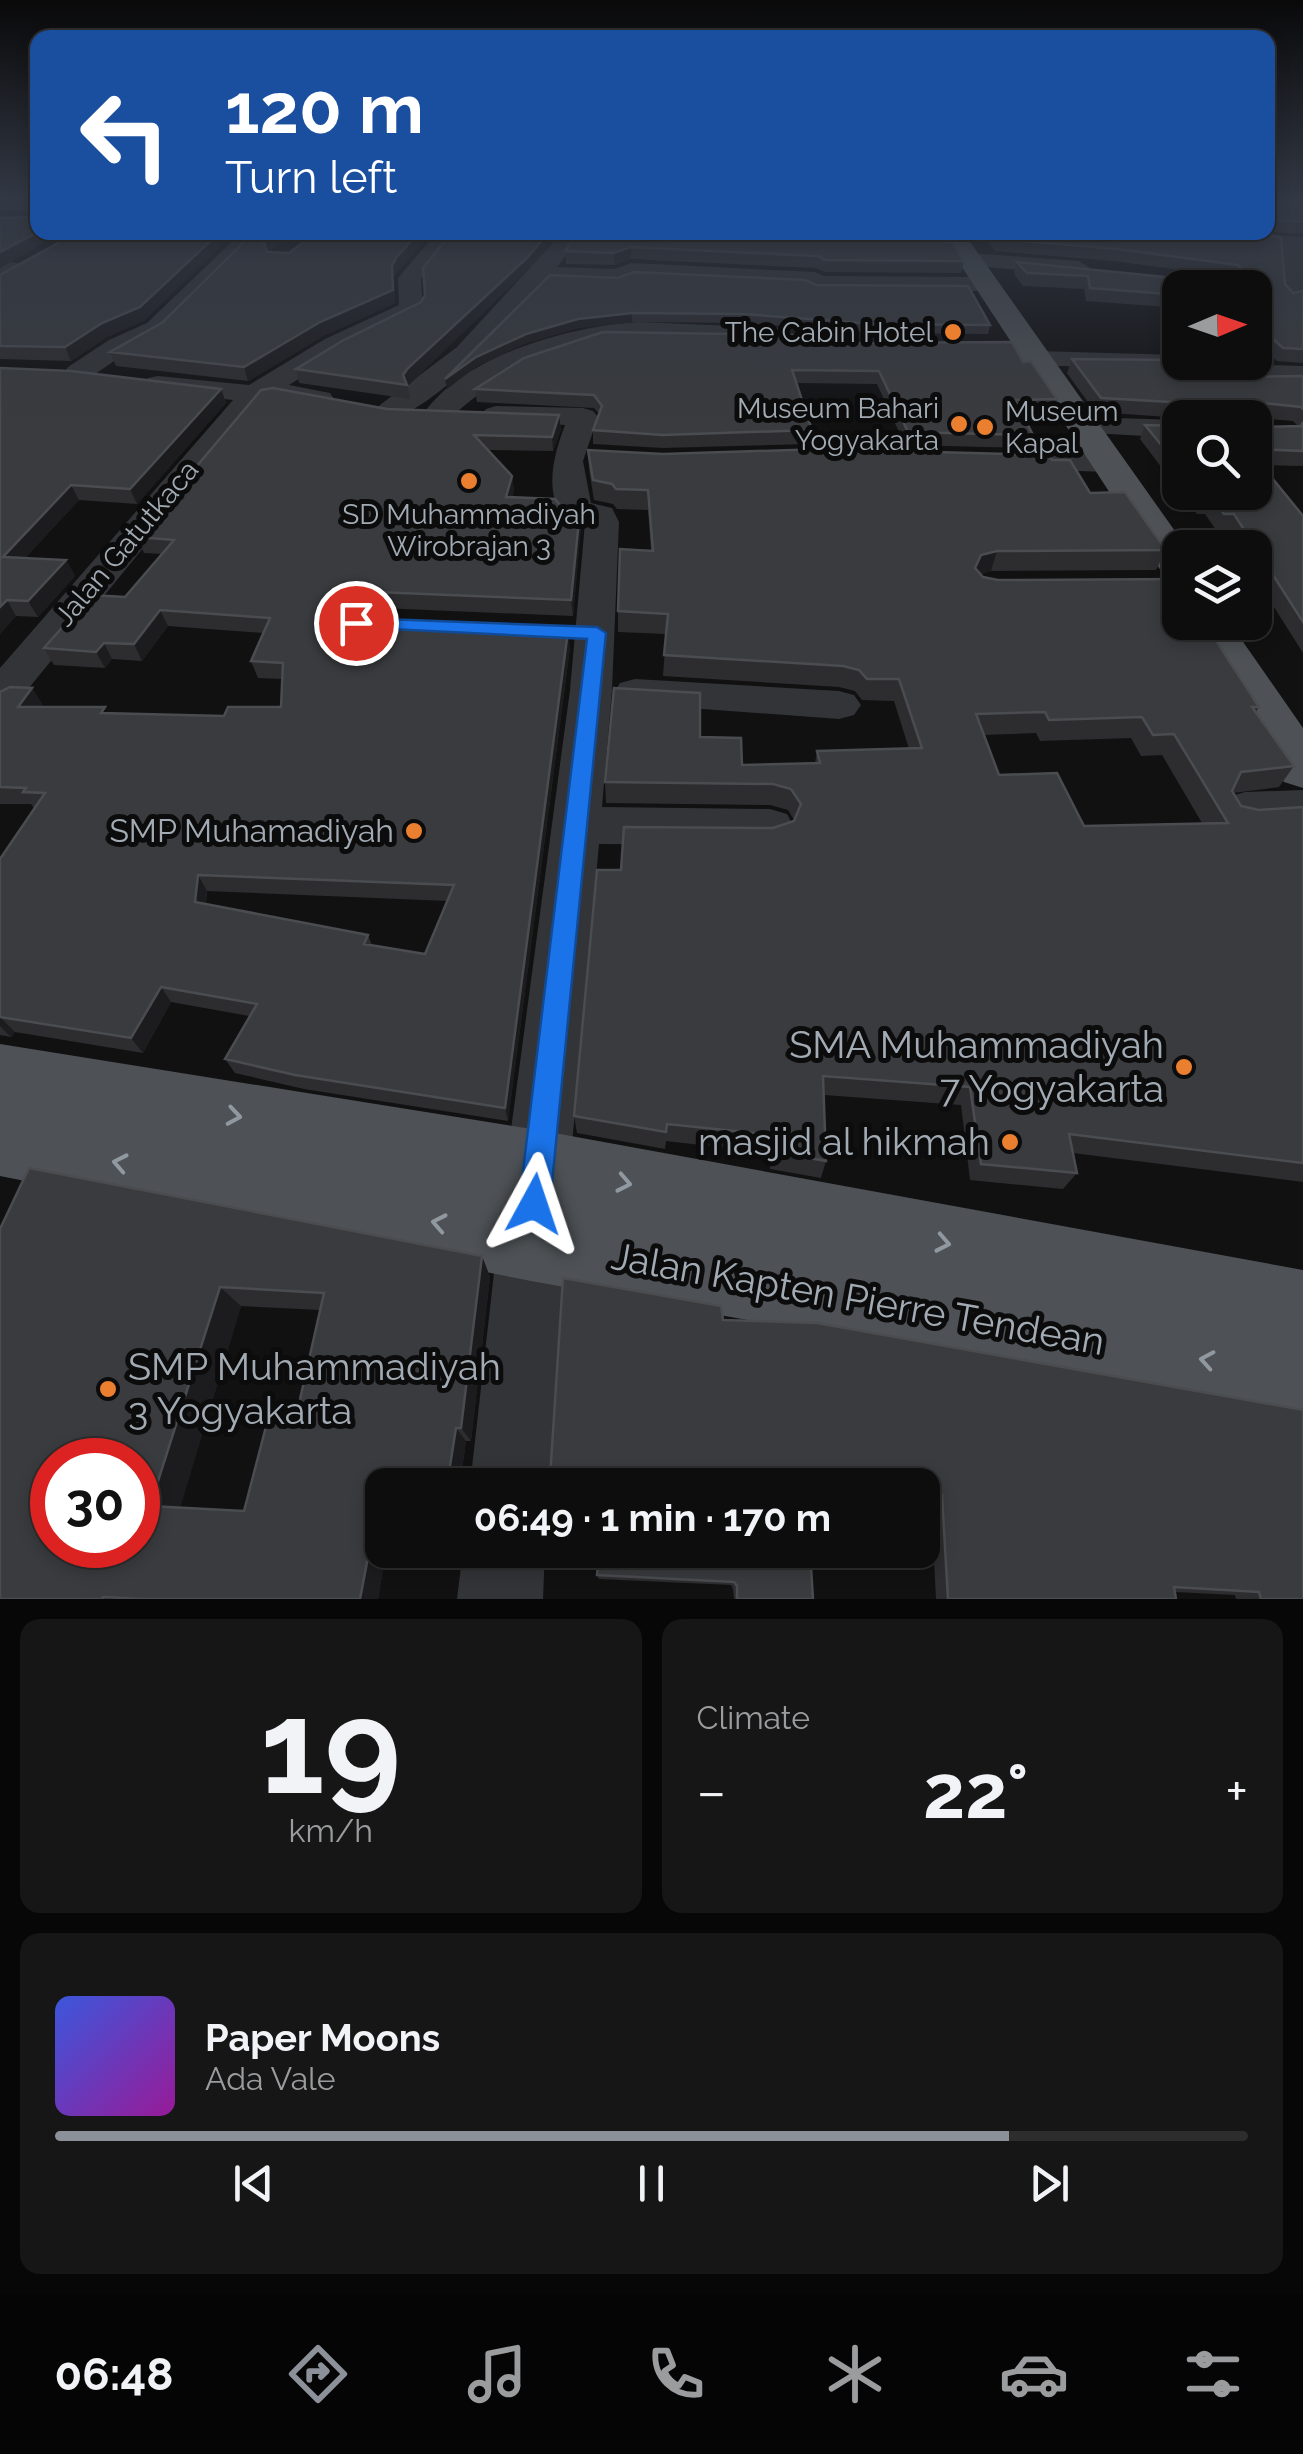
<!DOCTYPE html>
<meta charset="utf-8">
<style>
:root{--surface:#0d0d0e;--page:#161617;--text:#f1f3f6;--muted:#9a9c9e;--line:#2d2d2e;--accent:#8c9099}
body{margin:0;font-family:Raleway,sans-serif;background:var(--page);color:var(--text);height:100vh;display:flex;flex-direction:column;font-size:38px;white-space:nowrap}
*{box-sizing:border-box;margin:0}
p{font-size:32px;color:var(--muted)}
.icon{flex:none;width:55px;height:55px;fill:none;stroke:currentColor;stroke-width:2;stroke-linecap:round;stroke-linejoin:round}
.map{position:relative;height:1599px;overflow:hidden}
.panel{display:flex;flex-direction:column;gap:20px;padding:20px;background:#070708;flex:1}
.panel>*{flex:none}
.guide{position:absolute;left:30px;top:30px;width:1245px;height:210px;border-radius:20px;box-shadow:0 5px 15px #0003,0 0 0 2px var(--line);background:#1a4fa0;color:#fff;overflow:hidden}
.needle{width:65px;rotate:88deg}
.fabs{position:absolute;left:1162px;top:270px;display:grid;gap:20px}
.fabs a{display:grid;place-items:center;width:110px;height:110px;border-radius:20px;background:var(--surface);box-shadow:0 5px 15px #0003,0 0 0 2px var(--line);font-size:50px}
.speed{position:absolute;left:30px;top:1438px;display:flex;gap:20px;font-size:50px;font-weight:700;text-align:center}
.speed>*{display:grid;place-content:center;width:130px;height:130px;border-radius:50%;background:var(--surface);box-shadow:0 5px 15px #0003,0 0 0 2px var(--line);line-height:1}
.speed .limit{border:15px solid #d22;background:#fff;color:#111}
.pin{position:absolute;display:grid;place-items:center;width:85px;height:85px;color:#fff;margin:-42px;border:5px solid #fff;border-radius:50%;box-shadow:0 2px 10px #0007}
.me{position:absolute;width:110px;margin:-55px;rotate:5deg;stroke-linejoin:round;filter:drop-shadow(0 0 8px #0008)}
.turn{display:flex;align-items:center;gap:35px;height:210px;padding:0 30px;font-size:45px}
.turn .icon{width:130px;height:130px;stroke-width:2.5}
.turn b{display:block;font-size:70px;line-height:85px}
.big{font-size:75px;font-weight:700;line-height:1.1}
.panel .card{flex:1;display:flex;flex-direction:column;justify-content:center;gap:15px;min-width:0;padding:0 35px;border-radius:20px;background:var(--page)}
.panel .dial{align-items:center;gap:0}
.dial b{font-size:130px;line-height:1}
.song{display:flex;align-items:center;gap:30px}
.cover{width:120px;height:120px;border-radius:15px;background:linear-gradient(135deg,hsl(230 70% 55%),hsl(300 70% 35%))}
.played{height:10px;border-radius:5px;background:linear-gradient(90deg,var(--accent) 80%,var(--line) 80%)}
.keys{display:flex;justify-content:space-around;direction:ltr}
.heat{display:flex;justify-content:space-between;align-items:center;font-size:55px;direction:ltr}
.panel .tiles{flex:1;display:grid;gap:20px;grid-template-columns:1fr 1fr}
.card:last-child{grid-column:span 2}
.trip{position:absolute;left:365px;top:1468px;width:575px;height:100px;border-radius:20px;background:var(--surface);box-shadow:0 5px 15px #0003,0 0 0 2px var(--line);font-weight:700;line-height:100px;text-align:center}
.tab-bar{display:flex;height:160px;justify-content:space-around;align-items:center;background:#050506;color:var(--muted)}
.tab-bar .icon{width:70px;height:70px}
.tab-bar .selected{color:var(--accent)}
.tab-bar b{font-size:45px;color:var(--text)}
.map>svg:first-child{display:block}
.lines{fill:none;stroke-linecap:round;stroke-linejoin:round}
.minor{fill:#323437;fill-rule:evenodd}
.major{fill:#4e5256;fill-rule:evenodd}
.wall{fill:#2d2d30;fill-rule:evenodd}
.shaded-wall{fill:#1c1c1e}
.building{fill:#393b3e;stroke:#4a4c50;stroke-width:2.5;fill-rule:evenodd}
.oneway{stroke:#9199a0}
.route{fill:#1a73e8;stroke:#114b97;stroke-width:2.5}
.poi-dot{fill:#eb7f30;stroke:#0c0c0d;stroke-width:4}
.labels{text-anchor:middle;stroke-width:10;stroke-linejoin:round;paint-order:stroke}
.far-poi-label{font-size:28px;fill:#a2abb3;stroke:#0c0c0d;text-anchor:end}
.far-street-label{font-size:28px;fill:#a2abb3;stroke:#0c0c0d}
.poi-label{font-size:32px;fill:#a2abb3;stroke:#0c0c0d;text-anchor:end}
.near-poi-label{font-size:38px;fill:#a2abb3;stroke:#0c0c0d;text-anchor:end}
.near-street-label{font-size:38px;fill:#a2abb3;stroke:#0c0c0d}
</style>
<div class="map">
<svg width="1303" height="1599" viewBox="0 0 1303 1599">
<rect width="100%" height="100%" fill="#111112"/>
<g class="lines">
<!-- minor -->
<path class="minor" d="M242,232h22l-99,101 -38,19 -39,27h-20l-4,-6 4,-6 41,-27 38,-17z
M437,232h22l-38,47 2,29 -3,5 -77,38 -54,34 41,8 4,6 -4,6c-22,6 -44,-7 -67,-4l-248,304 -15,4v-41l233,-268 -85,-10 -4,-6 4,-6 10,-2 91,9 76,-46 74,-34 -1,-27z
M563,232h21l-27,35 58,2 16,-6 184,9 9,4 159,1 12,7 -12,7 -168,-1 -10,-5 -171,-8 -16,6 -72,-3c-27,33 -122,148 -166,137l-5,-6 5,-6 77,-58z
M1207,232l96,5v65h-16l-4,-5 -4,-51 -62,-8z
M969,253l110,8 11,7 -11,7 -118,-10 -3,-5z
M0,261l27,3 3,5 -11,7 -19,-1z
M639,322l141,6 13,8 -13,8c-129,-8 -228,-21 -331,75h-20l-5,-6c42,-59 148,-87 215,-91z
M1037,351l143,4v7l123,4v16l-144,-13 -131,-4 -4,-6z
M496,406l87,2 10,3 5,6 -15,44 8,42 21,5 7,14 -7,168 -10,117 168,2 17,5 7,13 -7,13 -17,5 -171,-1 -29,323 -20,318h-80l36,-318 64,-477 15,-167 -22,-5c-19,-28 -9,-64 2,-93l-79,-4 -5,-6 5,-6z
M1084,417l96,3v18l-107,-6 -4,-6 4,-6z
M1005,452l102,2 11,2 5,7 -5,7 -11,2 -113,-4 -5,-7 5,-7z
M635,679l204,12 15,4 7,10 -7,10 -15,4 -219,-16 -6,-10 6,-10z
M1303,790v36l-58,2 -17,-5 -7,-13 7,-13 17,-5z
M463,1550h82l-2,49h-86z"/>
<!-- major -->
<path class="major" d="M939,232h24l224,316h-7v33l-15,-4z
M1192,622h46l1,14 64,92v60l-19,-6 -91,-146z
M0,1044l538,86 765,140v150l-772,-139 -531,-105z"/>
</g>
<!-- wall -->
<path class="wall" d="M0,200h38v32h24l-62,36 36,-51v-7h-36z
M1268,200h35v34l-35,-2z
M254,232h46l-28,17 -2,3 19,1 28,-21h115l-34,39 -4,7 1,25 -72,33 -75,45 -132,-15 -6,-14 53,-30z
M452,232h108l-32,38 -118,112 -2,4 2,13 -111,-16 -3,-14 125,-67z
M578,232l386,29 -3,12 -136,-1 -10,-4 -184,-9 -17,6 -48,-1 -1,-13z
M979,232h263l51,61 10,-2v72l-26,-2 -21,-18 1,-29h-2v-26h-75v20l-94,-7 -2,-12 -61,-3 -9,-12 3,-12 168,17h49l-2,-2 -118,-16 -119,-10z
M0,275l145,45 -38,17 -36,24 -71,-2z
M550,275l266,10 174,40 -2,9 -113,-1 -133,-10 -110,-1 -54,6 -52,15 -49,23 -30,23z
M856,343l167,19 34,37 -4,14h-31l11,22 -4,13 -124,-3 -28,-61 -80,-1 15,47 -2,14 -147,4 -70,-4v-14l6,-16 -5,-6 -117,-6 -2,-13z
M1072,359l121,19 110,-2v90l-42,-1 42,51v137l-48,-76v-29h-18l-11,-18h-10l-11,-16h-8l-17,-22h75v-74h-72l-88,-6 -28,-39zM1259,418l34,3 5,5 -38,1z
M0,368l221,21 5,14 -89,101 -58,-4 -54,58 41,2 9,16 -37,41 -22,-1 -16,18z
M387,409l172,6 2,15 -8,21 -65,-1 24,26 2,15 -2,6 49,9 20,20 -8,90 -217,-9 -15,4 -5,7 15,5 219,25 -62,473 -204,-32 -69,-16 -10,-14 24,-43 -78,-14 -28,51 -128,-21 -4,5 -11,-2v-176l34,-51 -3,-4h-31v-112l32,-4 10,16 -1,3 68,7 115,2 57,-9 1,-28 -24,-1 -7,-17 12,-28 -95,-7 -26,35 -30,-2 -7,9 -51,-3 -10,-17 81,-51 37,-43 -18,-1 -7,-16zM207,891l241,10 -23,53 -53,-9 -4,-10 -162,-31z
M1145,425l35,1v66l-40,-53z
M588,450l75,4 389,6 38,33 76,57 -10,20 -165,1 -10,3 2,3 197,45 79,85 -3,5 38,54 -15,21 -46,6 8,13 18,4 44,-3v375l-230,-29 4,20 -14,16 -93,-9 -9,-75 -137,-10 2,66 -5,17 -51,-9v-16l-104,-12 -1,8 -88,-16 -3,-17 47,-246 152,-42 21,-8 -6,-10 -18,-5 -164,-2 -1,-21 95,-45 42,28 73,-2 2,-12 92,-2 -15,-48 -32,-1 -7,-9 -16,-4 -176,-11 3,-42 -48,-2v-21l33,-60 -3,-41 -31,-1 -4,-5 -19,-4 -5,-31zM1036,733l4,8 91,-3 10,18 21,-1 40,68 -118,3 -85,-51 -15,-40z
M0,1229l482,27 8,21 -19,164h-5l-6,44h-78l68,65 -2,17 -64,-3 -6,35h-378zM241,1306l79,4 -24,107 -52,94 -64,-4z
M723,1320l580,279h-67l-1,-4 -60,-3 1,7h-240l-5,-97 -9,-2v-15h-91l-24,-4 -257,-3z
M810,1550l3,49h-79l-1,-10 -2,-4 -132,-6 -2,-4v-6l-49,-3 -4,-4z"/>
<!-- shaded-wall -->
<path class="shaded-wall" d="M38,232h24l-62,36v-16z
M220,232h16l-91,88 -38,17 -36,24 -6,-14z
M276,232h24l-28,17 -4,6 -4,-12 5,-6z
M419,232h13l-34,39 -4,7 1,25 -72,33 -75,45 -4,-14 152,-109z
M549,232h11l-32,38 -120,116 -5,-11 5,-7z
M631,247v12l-17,6v-12z
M632,313v9l-54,6 -52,15 -49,23 -30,23 -2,-10 31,-22 50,-23 52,-15z
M221,389l5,14 -89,101 -7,-15z
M559,415l2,15 -8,21 -1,-14z
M512,476l2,15 -7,21 -1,-15z
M71,485l8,15 -67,73 -9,-16z
M580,510l1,16 -8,90 -2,-16z
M997,551l-6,20 -16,5v-8l6,-13z
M66,560l9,16 -37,41 -10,-16z
M352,591l4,16 -15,4 -9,12 -5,-16 9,-12z
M7,600l9,16 -16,18v-27z
M160,610l8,16 -26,35 -8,-17z
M568,631l2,17 -62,473 -3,-13z
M104,643l8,16 -7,9 -9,-16z
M32,688l10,16 -13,19 -11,-16z
M198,875l9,16 -3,27 -9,-16z
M161,987l10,15 -28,51 -12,-15z
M0,1017l15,15 -4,5 -11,-11z
M482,1256l8,21 -19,164 -10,-13z
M220,1287l21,19 -63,209 -28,-9z
M456,1428l10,13 -6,44h-13z
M437,1550h13l-2,17 -12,-7z
M368,1557l16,7 -6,35h-18z"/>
<!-- building -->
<path class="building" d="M34,200h4v32l-38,20v-34l36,-1 1,-14z
M1268,200h35v22l-35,-2z
M78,232h142l-80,75 -38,16 -37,24 -65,-1v-71z
M254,232h22l-7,5 -5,6 3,9 22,1 28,-21h102l-23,26 -4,8 1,24 -73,32 -76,45 -134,-15 53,-30z
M452,232h97l-22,26 -119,110 -5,7 4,10 -111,-16 46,-28 79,-39 4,-7 -2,-27z
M578,232h131l243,10 12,19 -138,-1 -9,-4 -186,-9 -17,6 -49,-2z
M992,232h250l39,5 4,47 8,9 10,-2v58l-20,-1 -21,-19 1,-28 -8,-1v-12h-75v7l-90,-7 -2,-12 -61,-3 -10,-11 168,17h62l4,-4 -14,-10 -120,-16 -119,-10z
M634,272l171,8 11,5 152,1 22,39 -114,-1 -133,-10 -111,-1 -54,6 -52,15 -50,23 -31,22 105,-104 68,3z
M603,332l191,3 62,8 156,-1 11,20 8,-1 26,38 -42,1 18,35 -125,-3 -29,-61 -87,-1 20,60 -149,5 -70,-5 9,-24 -8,-11 -119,-6 49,-31z
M1072,359l102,1 19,18 110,-2v33l-2,-2 -39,-4 -4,3 2,21 41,-1 2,-4v29l-48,-2v-31h-66v-15l-88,-5z
M0,368l71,3 150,18 -91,100 -59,-4 -68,72 63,3 -38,41 -21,-1 -7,7z
M273,388l114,21 172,6 -7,22 -78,-2 38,41 -6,21 49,2 6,7 19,4 -9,90 -219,-9 -16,4 -9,12 9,11 15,5 217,8 -63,477 -210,-33 -70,-16 32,-55 -96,-17 -30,51 -131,-21v-158l45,-66 -22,-1 3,-4 -26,-1v-95l10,-5 22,1 -14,19h87l-4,6 123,3 4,-9h53l2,-44 -32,-2 19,-43 -110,-8 -26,34 -30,-1 -8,9 -52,-4 47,-53 34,2 49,-57 -37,-3 124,-147zM198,875l256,10 -29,69 -61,-10 4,-9 -173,-33z
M1145,425l35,1v42z
M824,449l225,6 3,5h18l20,33 35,-1 41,58 -169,1 -16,4 -6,13 8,9 15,3 182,-1v43h24l55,85h-7l42,59 -53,6 -9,19 9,15 18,4 44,-3v356l-234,-29 8,39 -96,-9 -11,-77 -147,-11 3,85 -52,-9v-17l-107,-11 -1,8 -92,-16 23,-246h24l3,-43 149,1 21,-7 7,-17 -10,-15 -18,-5 -168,-2 9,-94 86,5v44l41,1 1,27 78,-2 -3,-12 105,-3 -23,-69h-32l-8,-9 -16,-4 -179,-11 4,-41 -50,-3 2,-62 33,2 -5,-61 -32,-1 -4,-5 -19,-4 -5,-30 75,4zM1045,712l4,8 93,-3 11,18 21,-1 54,89 -144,3 -27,-53 -58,2 -23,-61z
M1255,457l48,59v106l-69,-108h-10l-11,-15h-9l-4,-7h55z
M29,1168l453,88 -21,172h-5l-9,57h-65v65h55l-1,10 -68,-3 -8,42h-219l-38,-2v2h-103v-370zM220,1287l104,6 -28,124 -27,-2 -25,96 -94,-5zM52,1460h86v85h-86z
M563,1278l158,28 2,14 94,3 486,87v189h-42l-2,-7 -85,-5 2,12h-228l-6,-104 -20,-3v-7h-40l-76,-13 1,13h-283v-4l26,-3z
M544,1550h266l3,49h-76v-13l-3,-4 -137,-7 1,-10 -54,-3z"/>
<!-- one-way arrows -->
<defs><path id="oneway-chevron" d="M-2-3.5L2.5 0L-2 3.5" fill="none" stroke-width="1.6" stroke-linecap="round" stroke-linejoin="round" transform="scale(2.5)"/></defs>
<g class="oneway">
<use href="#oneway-chevron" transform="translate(234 1116) rotate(9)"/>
<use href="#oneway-chevron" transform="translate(120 1163) rotate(-169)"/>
<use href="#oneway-chevron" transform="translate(624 1183) rotate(11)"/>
<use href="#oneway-chevron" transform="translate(439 1223) rotate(-169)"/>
<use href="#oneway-chevron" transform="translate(943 1243) rotate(11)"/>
<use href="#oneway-chevron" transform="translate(1207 1360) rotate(-170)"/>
</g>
<!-- sky -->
<linearGradient id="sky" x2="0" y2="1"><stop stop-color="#09090a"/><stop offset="0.47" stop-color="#323844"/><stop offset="1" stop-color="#323844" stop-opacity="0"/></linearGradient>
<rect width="1303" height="424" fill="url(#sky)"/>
<!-- route -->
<path class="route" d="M356,618l241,9 9,6 -56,571 -4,11 -12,5 -11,-5 -4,-11 68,-565 -237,-12 -3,-4z"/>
<!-- markers -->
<g class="poi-dot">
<circle cx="953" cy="332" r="10"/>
<circle cx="959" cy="424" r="10"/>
<circle cx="985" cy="427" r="10"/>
<circle cx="469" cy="481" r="10"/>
<circle cx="414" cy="831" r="10"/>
<circle cx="1184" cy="1067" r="10"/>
<circle cx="1010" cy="1142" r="10"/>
<circle cx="108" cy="1389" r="10"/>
</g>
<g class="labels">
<!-- far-poi labels -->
<g class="far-poi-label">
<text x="933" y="342">The Cabin Hotel</text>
<text x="939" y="418">Museum Bahari<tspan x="939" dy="32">Yogyakarta</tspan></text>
<text x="1005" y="421" text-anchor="start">Museum<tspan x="1005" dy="32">Kapal</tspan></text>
<text x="469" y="524" text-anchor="middle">SD Muhammadiyah<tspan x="469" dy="32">Wirobrajan 3</tspan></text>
</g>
<!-- far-street labels -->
<g class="far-street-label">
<text transform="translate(126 543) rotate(-50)" y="10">Jalan Gatutkaca</text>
</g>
<!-- poi labels -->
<g class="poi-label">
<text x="394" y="842">SMP Muhamadiyah</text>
</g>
<!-- near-poi labels -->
<g class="near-poi-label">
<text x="1164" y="1058">SMA Muhammadiyah<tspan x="1164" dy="44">7 Yogyakarta</tspan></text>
<text x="990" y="1155">masjid al hikmah</text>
<text x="128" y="1380" text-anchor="start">SMP Muhammadiyah<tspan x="128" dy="44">3 Yogyakarta</tspan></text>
</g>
<!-- near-street labels -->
<g class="near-street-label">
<text transform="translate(858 1299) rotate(10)" y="13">Jalan Kapten Pierre Tendean</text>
</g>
</g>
</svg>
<div class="fabs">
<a><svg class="needle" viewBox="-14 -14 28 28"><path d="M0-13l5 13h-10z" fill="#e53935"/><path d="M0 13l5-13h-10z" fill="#9a9c9e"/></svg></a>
<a><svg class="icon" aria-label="search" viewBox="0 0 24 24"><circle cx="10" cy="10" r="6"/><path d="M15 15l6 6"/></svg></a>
<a><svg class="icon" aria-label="layers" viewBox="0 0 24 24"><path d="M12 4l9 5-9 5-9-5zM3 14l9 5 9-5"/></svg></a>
</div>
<div class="speed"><div class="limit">30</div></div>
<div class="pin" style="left:356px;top:623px;background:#d93025"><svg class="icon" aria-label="arrive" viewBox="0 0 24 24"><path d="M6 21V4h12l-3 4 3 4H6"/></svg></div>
<svg class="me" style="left:534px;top:1204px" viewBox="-20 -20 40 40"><path d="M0-17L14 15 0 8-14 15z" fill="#1a73e8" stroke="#fff" stroke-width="4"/></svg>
<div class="trip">06:49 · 1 min · 170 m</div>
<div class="guide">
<div class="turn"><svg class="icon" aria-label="left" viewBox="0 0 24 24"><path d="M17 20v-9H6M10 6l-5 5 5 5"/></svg><div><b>120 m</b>Turn left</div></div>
</div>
</div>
<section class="panel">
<div class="tiles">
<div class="card dial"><b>19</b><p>km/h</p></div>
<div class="card"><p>Climate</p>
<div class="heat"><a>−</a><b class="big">22°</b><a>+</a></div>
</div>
<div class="card">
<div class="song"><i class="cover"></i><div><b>Paper Moons</b><p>Ada Vale</p></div></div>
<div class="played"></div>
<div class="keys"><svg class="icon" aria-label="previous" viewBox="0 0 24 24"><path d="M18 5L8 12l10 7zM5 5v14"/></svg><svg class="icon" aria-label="pause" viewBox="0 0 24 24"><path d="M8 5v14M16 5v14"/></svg><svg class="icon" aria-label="next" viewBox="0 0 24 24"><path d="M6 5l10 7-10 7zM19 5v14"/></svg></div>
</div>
</div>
</section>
<nav class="tab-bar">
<b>06:48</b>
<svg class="icon selected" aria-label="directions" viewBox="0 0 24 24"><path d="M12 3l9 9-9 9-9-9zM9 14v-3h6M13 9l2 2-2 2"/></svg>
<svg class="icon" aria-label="music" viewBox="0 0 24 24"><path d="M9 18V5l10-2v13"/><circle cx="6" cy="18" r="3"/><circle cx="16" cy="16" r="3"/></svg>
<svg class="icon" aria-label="phone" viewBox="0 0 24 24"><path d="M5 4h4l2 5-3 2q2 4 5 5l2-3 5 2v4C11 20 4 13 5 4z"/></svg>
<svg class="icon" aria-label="climate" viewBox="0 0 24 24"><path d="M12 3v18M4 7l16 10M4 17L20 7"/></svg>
<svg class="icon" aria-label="car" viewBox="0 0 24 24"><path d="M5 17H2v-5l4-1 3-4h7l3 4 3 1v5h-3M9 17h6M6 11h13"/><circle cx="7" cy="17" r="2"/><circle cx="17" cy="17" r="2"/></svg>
<svg class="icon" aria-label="filters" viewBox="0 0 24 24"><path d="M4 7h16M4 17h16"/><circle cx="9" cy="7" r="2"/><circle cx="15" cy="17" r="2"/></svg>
</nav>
